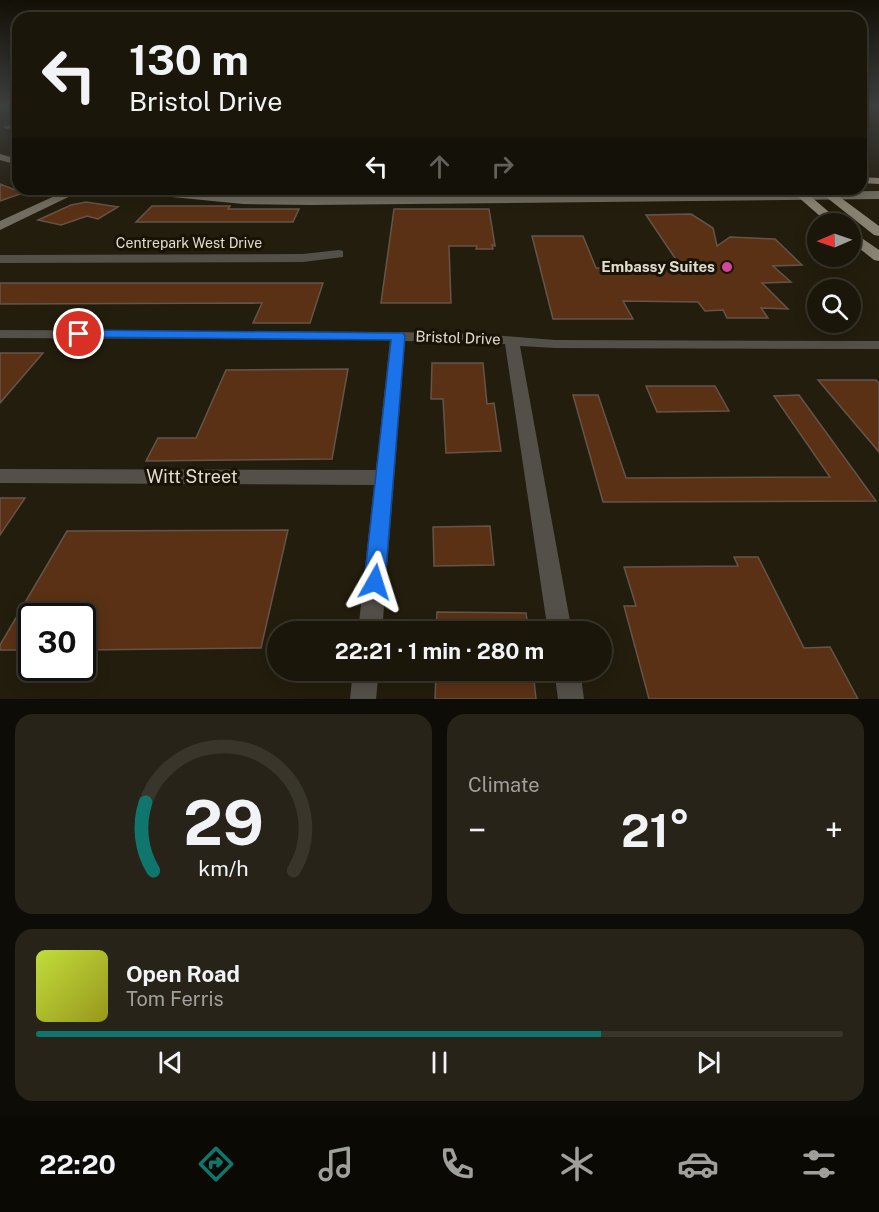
<!DOCTYPE html>
<meta charset="utf-8">
<style>
:root{--surface:#1a160a;--page:#272318;--text:#f1f3f6;--muted:#9f9f9c;--line:#38352b;--accent:#0f766e}
body{margin:0;font-family:"Public Sans",sans-serif;background:var(--page);color:var(--text);height:100vh;display:flex;flex-direction:column;font-size:22px;white-space:nowrap}
*{box-sizing:border-box;margin:0}
p{font-size:20px;color:var(--muted)}
.icon{flex:none;width:33px;height:33px;fill:none;stroke:currentColor;stroke-width:2;stroke-linecap:round;stroke-linejoin:round}
.map{position:relative;height:699px;overflow:hidden}
.drawer{display:flex;flex-direction:column;gap:15px;padding:15px;background:#0e0c06;flex:1}
.drawer>*{flex:none}
.top-card{position:absolute;left:12px;top:12px;width:855px;height:183px;border-radius:18px;box-shadow:0 3px 15px #0003,0 0 0 2px var(--line);background:#1a160a;color:var(--text);overflow:hidden}
.needle{width:39px;rotate:268deg}
.tools{position:absolute;left:807px;top:213px;display:grid;gap:12px}
.tools a{display:grid;place-items:center;width:54px;height:54px;border-radius:50%;background:var(--surface);box-shadow:0 3px 15px #0003,0 0 0 2px var(--line);font-size:30px}
.speed{position:absolute;left:18px;top:603px;display:flex;gap:12px;font-size:30px;font-weight:700;text-align:center}
.speed>*{display:grid;place-content:center;width:78px;height:78px;border-radius:50%;background:var(--surface);box-shadow:0 3px 15px #0003,0 0 0 2px var(--line);line-height:1}
.speed .limit{border:3px solid #111;border-radius:9px;background:#fff;color:#111}
.pin{position:absolute;display:grid;place-items:center;width:51px;height:51px;color:#fff;margin:-26px;border:3px solid #fff;border-radius:50%;box-shadow:0 2px 6px #0007}
.me{position:absolute;width:66px;margin:-33px;rotate:6deg;stroke-linejoin:round;filter:drop-shadow(0 0 4px #0008)}
.turn{display:flex;align-items:center;gap:21px;height:126px;padding:0 18px;font-size:27px}
.turn .icon{width:78px;height:78px;stroke-width:2.5}
.turn b{display:block;font-size:42px;line-height:51px}
.lanes{display:flex;align-items:center;height:57px;padding:0 18px;background:#0003;justify-content:center;gap:30px;direction:ltr}
.lanes .off{opacity:.35}
.big{font-size:45px;font-weight:700;line-height:1.1}
.drawer .widget{flex:1;display:flex;flex-direction:column;justify-content:center;gap:9px;min-width:0;padding:0 21px;border-radius:18px;background:var(--page)}
.drawer .dial{align-items:center;gap:0}
.dial svg{height:156px;overflow:visible;fill:none;stroke:var(--line);stroke-width:7;stroke-linecap:round;text-anchor:middle}
.dial text{fill:var(--text);stroke:none}
.song{display:flex;align-items:center;gap:18px}
.cover{width:72px;height:72px;border-radius:9px;background:linear-gradient(135deg,hsl(70 70% 55%),hsl(60 70% 35%))}
.played{height:6px;border-radius:3px;background:linear-gradient(90deg,var(--accent) 70%,var(--line) 70%)}
.keys{display:flex;justify-content:space-around;direction:ltr}
.heat{display:flex;justify-content:space-between;align-items:center;font-size:33px;direction:ltr}
.drawer .tiles{flex:1;display:grid;gap:15px;grid-template-columns:1fr 1fr}
.widget:last-child{grid-column:span 2}
.trip{position:absolute;left:267px;top:621px;width:345px;height:60px;border-radius:30px;background:var(--surface);box-shadow:0 3px 15px #0003,0 0 0 2px var(--line);font-weight:700;line-height:60px;text-align:center}
.tabs{display:flex;height:96px;justify-content:space-around;align-items:center;background:#0a0904;color:var(--muted)}
.tabs .icon{width:42px;height:42px}
.tabs .on{color:var(--accent)}
.tabs b{font-size:27px;color:var(--text)}
.map>svg:first-child{display:block}
.lines{fill:none;stroke-linecap:round;stroke-linejoin:round}
.canal{fill:#09393a;fill-rule:evenodd}
.building{fill:#5a3115;stroke:#655449;stroke-width:1.5}
.street{fill:#535049;fill-rule:evenodd}
.secondary{fill:#716d61;fill-rule:evenodd}
.primary{fill:#898373;fill-rule:evenodd}
.route{fill:#1a73e8;stroke:#114b97;stroke-width:1.5}
.hotel-dot{fill:#d1479c;stroke:#191305;stroke-width:2}
.labels{text-anchor:middle;stroke-width:6;stroke-linejoin:round;paint-order:stroke}
.far-street-label{font-size:14px;fill:#e0dcd2;stroke:#191305}
.poi-label{font-size:15px;font-weight:bold;fill:#e0dcd2;stroke:#191305;text-anchor:end}
.street-label{font-size:15px;fill:#e0dcd2;stroke:#191305}
.near-street-label{font-size:18px;fill:#e0dcd2;stroke:#191305}
</style>
<div class="map">
<svg width="879" height="699" viewBox="0 0 879 699">
<rect width="100%" height="100%" fill="#231d0d"/>
<g class="lines">
<!-- canal -->
<path class="canal" d="M864,106h15v3z
M0,108h18v4h-18z"/>
</g>
<!-- building -->
<path class="building" d="M0,184l23,9 -23,8z
M86,202l32,5 -20,12 -11,-3 -26,9 -23,-5 33,-15z
M152,206h78l-2,3h71l-6,13h-157z
M394,209h95l6,37 -3,-1 1,4h-17l1,-3h-28l2,57h-70z
M691,214l22,14 4,18 13,-9 45,2 27,26 -29,1 18,16 -29,1 26,26 -27,-1 7,10h-41l-4,-8 -18,1 -7,-9 -75,-1 10,18h-80l-21,-83h51l13,32 85,-1 -35,-52z
M0,283h323l-13,40h-57l9,-20 -262,1z
M0,353h43l-43,50z
M432,363h51l4,41 7,-1 7,48 -55,2 -3,-54h-12z
M348,369l-16,90 -186,2 12,-23h38l30,-68z
M818,380h58l3,3v69z
M646,386h69l14,25 -72,1z
M573,395h25l28,83 204,-1 -56,-81 25,-1 77,106 -273,1z
M0,498h25l-25,37z
M490,526l4,39 -60,1 -1,-39z
M288,530l-27,118 -179,2v-34h-50v34h-32v-5l67,-114z
M734,557h24l46,91 26,-1 28,52h-209l-25,-93h12l-12,-39 114,-1z
M437,612l89,1 3,19h-93z
M436,670h97l3,29h-101z"/>
<g class="lines">
<!-- street -->
<path class="street" d="M18,123v4l-11,2 -4,-2z
M339,250l4,1v6l-40,5 -303,1v-8l303,-1z
M0,330l398,2 82,2 75,6 324,1v8l-324,-1 -35,-2 52,286h-24l-43,-288 -100,-3 -23,291h-24l16,-147 -374,-2v-14l376,1 14,-130 -390,-2z
M353,670h26l-3,29h-26z
M554,670h26l4,29h-26z"/>
<!-- secondary -->
<path class="secondary" d="M0,154l18,5v6l-18,-5z
M70,189h15l-85,41v-9z
M115,189c65,0 130,7 195,8l569,-6v8l-569,6 -67,-1 -122,-12z"/>
<!-- primary -->
<path class="primary" d="M861,177l18,1v6l-18,-1z
M789,189h13l41,35h-14z
M816,189h13l50,37v10l-5,-1z
M850,230l29,20v11l-5,-1 -24,-19z"/>
</g>
<!-- sky -->
<linearGradient id="sky" x2="0" y2="1"><stop stop-color="#131007"/><stop offset="0.52" stop-color="#3f4040"/><stop offset="1" stop-color="#3f4040" stop-opacity="0"/></linearGradient>
<rect width="879" height="203" fill="url(#sky)"/>
<!-- route -->
<path class="route" d="M79,330l324,3 2,3 -20,246 -3,6 -7,3 -8,-3 -3,-6 27,-242 -317,-3 -2,-3 2,-3z"/>
<!-- markers -->
<circle class="hotel-dot" cx="727" cy="267" r="6"/>
<g class="labels">
<!-- far-street labels -->
<g class="far-street-label">
<text x="189" y="248">Centrepark West Drive</text>
</g>
<!-- poi labels -->
<g class="poi-label">
<text x="715" y="272">Embassy Suites</text>
</g>
<!-- street labels -->
<g class="street-label">
<text transform="translate(458 338) rotate(2)" y="5">Bristol Drive</text>
</g>
<!-- near-street labels -->
<g class="near-street-label">
<text x="192" y="483">Witt Street</text>
</g>
</g>
</svg>
<div class="tools">
<a><svg class="needle" viewBox="-14 -14 28 28"><path d="M0-13l5 13h-10z" fill="#e53935"/><path d="M0 13l5-13h-10z" fill="#9f9f9c"/></svg></a>
<a><svg class="icon" aria-label="search" viewBox="0 0 24 24"><circle cx="10" cy="10" r="6"/><path d="M15 15l6 6"/></svg></a>
</div>
<div class="speed"><div class="limit">30</div></div>
<div class="pin" style="left:79px;top:334px;background:#d93025"><svg class="icon" aria-label="arrive" viewBox="0 0 24 24"><path d="M6 21V4h12l-3 4 3 4H6"/></svg></div>
<svg class="me" style="left:375px;top:582px" viewBox="-20 -20 40 40"><path d="M0-17L14 15 0 8-14 15z" fill="#1a73e8" stroke="#fff" stroke-width="4"/></svg>
<div class="trip">22:21 · 1 min · 280 m</div>
<div class="top-card">
<div class="turn"><svg class="icon" aria-label="left" viewBox="0 0 24 24"><path d="M17 20v-9H6M10 6l-5 5 5 5"/></svg><div><b>130 m</b>Bristol Drive</div></div>
<div class="lanes"><svg class="icon" aria-label="left" viewBox="0 0 24 24"><path d="M17 20v-9H6M10 6l-5 5 5 5"/></svg><svg class="icon off" aria-label="ahead" viewBox="0 0 24 24"><path d="M12 20V5M6 11l6-6 6 6"/></svg><svg class="icon off" aria-label="right" viewBox="0 0 24 24"><path d="M7 20v-9h11M14 6l5 5-5 5"/></svg></div>
</div>
</div>
<section class="drawer">
<div class="tiles">
<div class="widget dial"><svg viewBox="0 0 100 80">
<path d="M14 69A42 42 0 1 1 86 69"/>
<path d="M14 69A42 42 0 0 1 10 34" stroke="#0f766e"/>
<text x="50" y="56" font-size="32" font-weight="700">29</text>
<text x="50" y="72" font-size="11">km/h</text>
</svg></div>
<div class="widget"><p>Climate</p>
<div class="heat"><a>−</a><b class="big">21°</b><a>+</a></div>
</div>
<div class="widget">
<div class="song"><i class="cover"></i><div><b>Open Road</b><p>Tom Ferris</p></div></div>
<div class="played"></div>
<div class="keys"><svg class="icon" aria-label="previous" viewBox="0 0 24 24"><path d="M18 5L8 12l10 7zM5 5v14"/></svg><svg class="icon" aria-label="pause" viewBox="0 0 24 24"><path d="M8 5v14M16 5v14"/></svg><svg class="icon" aria-label="next" viewBox="0 0 24 24"><path d="M6 5l10 7-10 7zM19 5v14"/></svg></div>
</div>
</div>
</section>
<nav class="tabs">
<b>22:20</b>
<svg class="icon on" aria-label="directions" viewBox="0 0 24 24"><path d="M12 3l9 9-9 9-9-9zM9 14v-3h6M13 9l2 2-2 2"/></svg>
<svg class="icon" aria-label="music" viewBox="0 0 24 24"><path d="M9 18V5l10-2v13"/><circle cx="6" cy="18" r="3"/><circle cx="16" cy="16" r="3"/></svg>
<svg class="icon" aria-label="phone" viewBox="0 0 24 24"><path d="M5 4h4l2 5-3 2q2 4 5 5l2-3 5 2v4C11 20 4 13 5 4z"/></svg>
<svg class="icon" aria-label="climate" viewBox="0 0 24 24"><path d="M12 3v18M4 7l16 10M4 17L20 7"/></svg>
<svg class="icon" aria-label="car" viewBox="0 0 24 24"><path d="M5 17H2v-5l4-1 3-4h7l3 4 3 1v5h-3M9 17h6M6 11h13"/><circle cx="7" cy="17" r="2"/><circle cx="17" cy="17" r="2"/></svg>
<svg class="icon" aria-label="filters" viewBox="0 0 24 24"><path d="M4 7h16M4 17h16"/><circle cx="9" cy="7" r="2"/><circle cx="15" cy="17" r="2"/></svg>
</nav>
